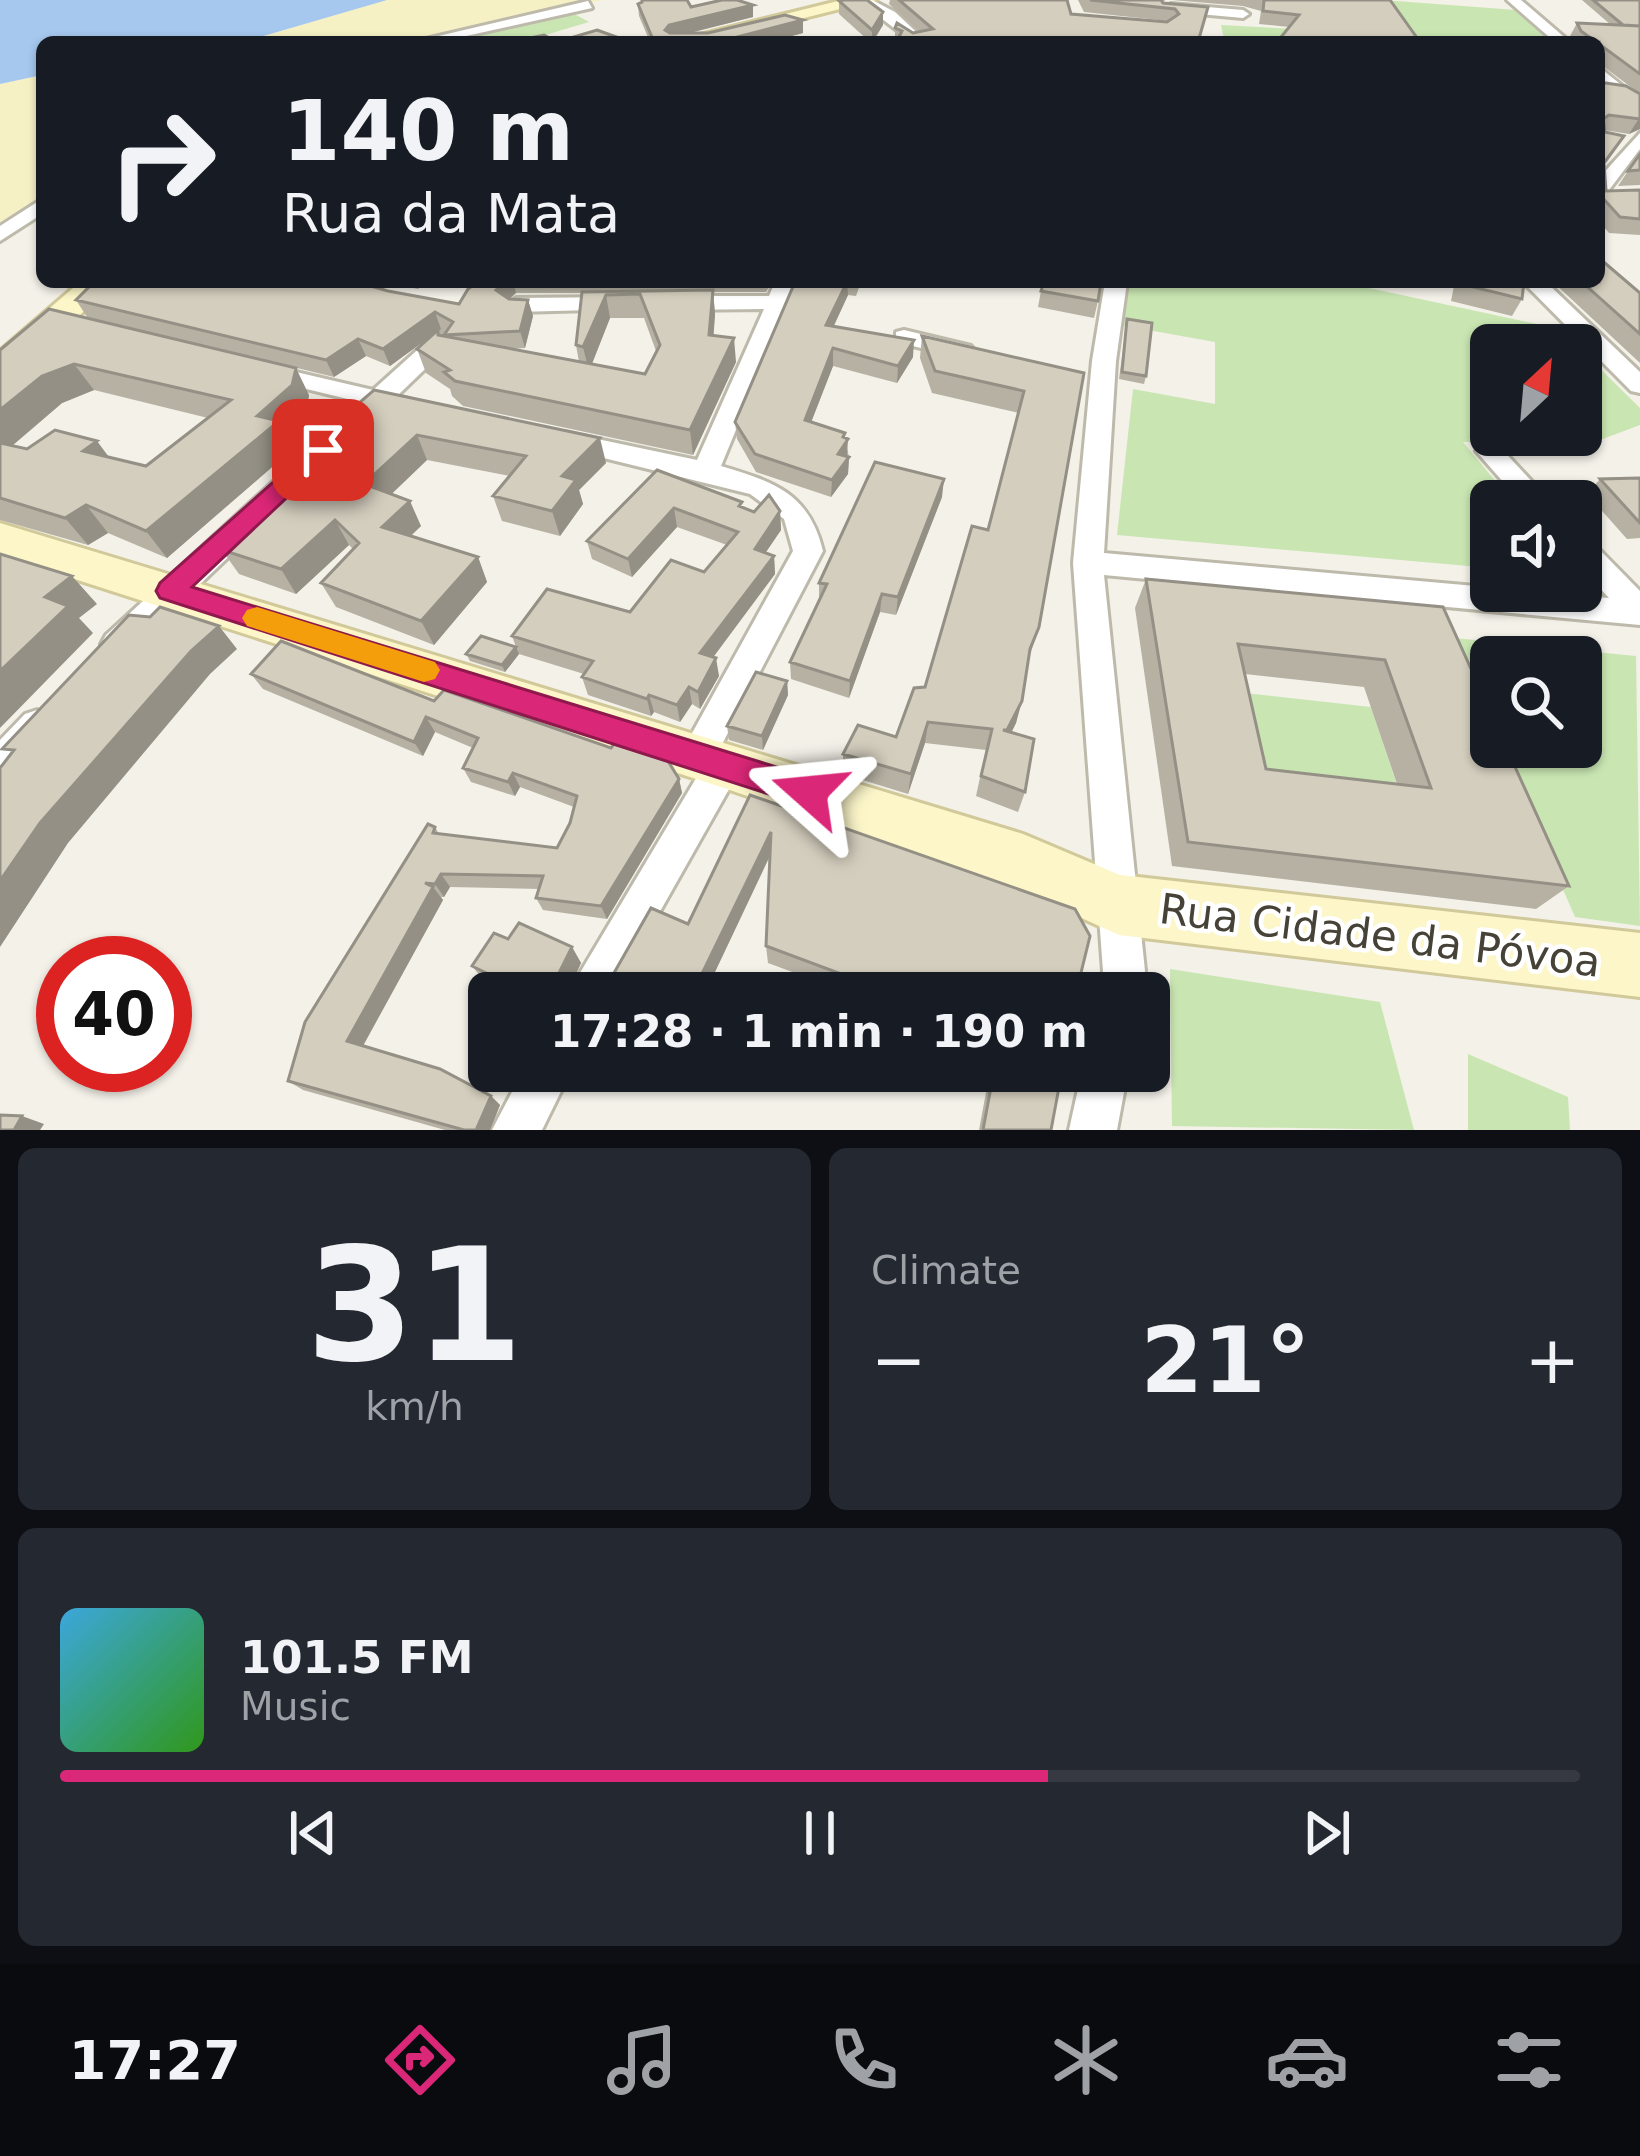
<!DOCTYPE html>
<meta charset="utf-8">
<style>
:root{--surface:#171b24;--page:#242831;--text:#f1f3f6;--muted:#9ea1a6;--line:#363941;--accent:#db2777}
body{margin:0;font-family:"DejaVu Sans",sans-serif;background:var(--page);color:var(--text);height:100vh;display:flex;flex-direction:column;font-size:45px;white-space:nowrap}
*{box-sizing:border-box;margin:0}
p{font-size:39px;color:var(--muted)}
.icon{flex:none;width:66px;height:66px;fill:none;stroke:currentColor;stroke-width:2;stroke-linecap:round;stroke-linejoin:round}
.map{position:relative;height:1130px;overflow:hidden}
.details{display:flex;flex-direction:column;gap:18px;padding:18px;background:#0d0f14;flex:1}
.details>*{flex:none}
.banner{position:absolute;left:36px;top:36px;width:1569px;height:252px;border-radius:18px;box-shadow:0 3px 9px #0004;background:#171b24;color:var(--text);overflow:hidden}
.needle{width:78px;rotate:26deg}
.tools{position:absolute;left:1470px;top:324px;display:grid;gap:24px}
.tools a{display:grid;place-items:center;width:132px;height:132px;border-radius:18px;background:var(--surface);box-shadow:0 3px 9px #0004;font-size:60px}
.speed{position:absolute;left:36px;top:936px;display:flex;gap:24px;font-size:60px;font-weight:700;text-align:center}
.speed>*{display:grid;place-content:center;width:156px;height:156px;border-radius:50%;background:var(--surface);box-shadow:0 3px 9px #0004;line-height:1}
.speed .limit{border:18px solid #d22;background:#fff;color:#111}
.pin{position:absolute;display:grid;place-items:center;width:102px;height:102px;color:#fff;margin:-51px;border-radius:24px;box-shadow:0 6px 18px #0006}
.me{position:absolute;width:132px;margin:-66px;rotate:288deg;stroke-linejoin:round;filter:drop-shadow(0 0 9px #0008)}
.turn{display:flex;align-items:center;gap:42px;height:252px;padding:0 48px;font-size:54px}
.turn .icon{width:156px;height:156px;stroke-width:2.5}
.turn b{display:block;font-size:84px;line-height:102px}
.big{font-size:90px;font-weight:800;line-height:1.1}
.details .card{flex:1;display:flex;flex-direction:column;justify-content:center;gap:18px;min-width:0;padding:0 42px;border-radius:18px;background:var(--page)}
.details .dial{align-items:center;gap:0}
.dial b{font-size:156px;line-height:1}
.song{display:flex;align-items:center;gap:36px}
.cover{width:144px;height:144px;border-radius:18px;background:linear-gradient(135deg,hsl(200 70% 55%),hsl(110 70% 35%))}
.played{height:12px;border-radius:6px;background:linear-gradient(90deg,var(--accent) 65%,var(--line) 65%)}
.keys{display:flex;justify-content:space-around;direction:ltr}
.heat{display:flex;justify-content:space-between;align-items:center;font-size:66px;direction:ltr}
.details .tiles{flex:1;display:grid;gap:18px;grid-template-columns:1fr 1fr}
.card:last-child{grid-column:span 2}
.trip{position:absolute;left:468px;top:972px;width:702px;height:120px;border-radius:18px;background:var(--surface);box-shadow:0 3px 9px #0004;font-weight:800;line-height:120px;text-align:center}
.tab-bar{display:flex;height:192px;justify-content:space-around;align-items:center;background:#090b0e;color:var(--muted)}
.tab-bar .icon{width:84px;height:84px}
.tab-bar .on{color:var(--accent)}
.tab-bar b{font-size:54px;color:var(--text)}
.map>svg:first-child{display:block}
.green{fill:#c9e6b2}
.sand{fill:#f6f1c5}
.water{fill:#a6c8ee}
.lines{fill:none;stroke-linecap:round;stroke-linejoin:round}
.street-casing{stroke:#bebaab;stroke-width:6}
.secondary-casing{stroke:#d1c999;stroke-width:6}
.street{fill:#fff;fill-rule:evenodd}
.secondary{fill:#fcf6c9;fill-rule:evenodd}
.wall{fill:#b6b1a3;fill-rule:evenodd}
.shaded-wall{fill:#949085}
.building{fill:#d4cebe;stroke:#949085;stroke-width:3;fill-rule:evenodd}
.route{fill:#db2777;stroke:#8e194d;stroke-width:3}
.slow{fill:#f59e0b}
.labels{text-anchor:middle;stroke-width:9;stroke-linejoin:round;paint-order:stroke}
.near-street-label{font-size:42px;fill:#464237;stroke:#fff}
</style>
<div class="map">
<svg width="1640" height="1130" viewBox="0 0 1640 1130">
<rect width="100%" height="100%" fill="#f3f1e8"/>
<!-- green -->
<path class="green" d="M1383,0l133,10 37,32 -329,-3 -3,-14 74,4z
M567,10l22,12 -67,20h-96z
M1126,282h215l219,47 16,16h-85v90h90v-85l59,58v17l-40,15 -137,2 49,59h-21v67l-374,-33 16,-146 82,15v-62l-95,-17z
M1454,638l182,18 4,270 -65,-9 -74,-170h80v-90h-90v66z
M1227,691l144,16 26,78 -154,-18z
M1170,969l210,33 34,128 -242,-4z
M1468,1054l100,43 2,33h-102z"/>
<!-- sand -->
<path class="sand" d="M387,0h216l-201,42h-159z
M42,75v120l-42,32v-143z"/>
<!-- water -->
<path class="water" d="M0,0h387l-144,42h-201v33l-42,9z"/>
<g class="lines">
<defs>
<path id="street" d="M872,0l23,12 32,30h-15l-53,-41z
M1507,0h14l49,42h-15z
M588,1l4,7 -153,34h-26z
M1171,4l72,6 6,4 -6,4 -77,-7z
M1599,67l41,33v13l-41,-34z
M1640,133v16l-34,45 -7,2v-18z
M42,199v15l-42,27v-15z
M775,282h22l-76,184c53,16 88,27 102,85l-104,199 18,3 5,11 -5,11 -123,218h-46l133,-223 -16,-4 -5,-11 113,-204 -9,-32 -34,-25 -195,-48 -4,-6 13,-8 133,28 67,-151 -88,1 -11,-7 11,-7h93z
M1105,282h22l-11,79 -12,192 505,45 -28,-30v-30l10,3 49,50v34l-536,-50 41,396 -4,22h-44l6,-22 -30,-408 19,-202z
M1523,282h23l94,90v21l-9,-2z
M622,297l8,2v10l-114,3 -11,-7 11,-7z
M904,330l67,16 4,5 -12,7 -67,-16v-10z
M442,333l12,7 -4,5 -53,51 18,5 4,5 -4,5 -31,-3 -256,245 -11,4 -11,-4 -5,-9 5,-9 254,-233 -103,-25v-10l9,-2 107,25 61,-55z
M1489,442l9,3 52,56h-30l-44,-50z
M37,710l12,4 5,11c-10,21 -32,47 -54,55v-40l25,-26z
M523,1071h48l-29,59h-50z
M1082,1071h46l-11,59h-48z"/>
<path id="secondary" d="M842,0h34l-168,42h-37z
M80,282h35l-102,96 -13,3v-30z
M0,523l1023,311 97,41 520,58v64l-521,-62 -108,-49 -287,-98 -724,-233z"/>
</defs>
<!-- street casing -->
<use href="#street" class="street-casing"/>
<!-- secondary casing -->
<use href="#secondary" class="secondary-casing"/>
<!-- street -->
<use href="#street" class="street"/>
<!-- secondary -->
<use href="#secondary" class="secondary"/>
</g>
<!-- wall -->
<path class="wall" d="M890,0h180l-3,1 4,13 97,7 -84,-9 -6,-12h87l-2,3 45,4 -10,35h-302l-1,-1v-13l18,5 7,-1 -31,-28z
M1172,0h218l-101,27 -30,-3 2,-13 -18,-5z
M1582,0h58v94l-41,-31v-21h-26l-3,-6 7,-13 34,2z
M839,1l44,24 -10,17h-3l-31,-28z
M638,4l53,3 62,10 -66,16h116l-34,9h-119l-11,-26z
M1599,82l41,12v35l-11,5 -25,-4 1,2 19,4 -20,29 2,26 34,-1v45l-31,-2 -10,-12z
M1640,154v31l-22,1 10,-15z
M383,282h44l-9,7z
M477,282h295l-6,10h-53l2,22 -2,22 23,26 -43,93 -230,-49 -11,-10 -2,-7 -24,-16 -9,-24 19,-17 -46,34 -24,-10 -32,21 -247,-60 -11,-17 312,-9 71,13zM516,293h66l-6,52 3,17 -70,-13 16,-1 8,-32 -5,-16 -19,-1zM610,318h34l12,33 -11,23 -53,-10z
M795,282h66l-5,14 -8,-1 -14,31 79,31 -16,26 -64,-17 -22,56 34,16 4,19 -1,17 -17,23 -75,-25 -19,-33 -2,-17z
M1436,282h93l-5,7 -2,10 -10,17 -61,-15 3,-15z
M1553,282h46l41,11v70z
M1041,291l57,10 -4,17 -56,-11z
M1127,319l19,57 -2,8 -25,-5z
M922,336l162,37 -45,254 -11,34 -12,62 -5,9 14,60 -7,20 -42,-16 10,-46 -61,-7 -17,51 -65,-20v-20l53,-17 29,-50 63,-157 31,-117 -87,-20 -12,-35z
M0,350l309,45 -3,17 -21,20 9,16 -127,110 -59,-25 -20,12 -88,-25zM94,390l114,28 -62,48 -134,-20 50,-43z
M337,422l269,41 -27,27 4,14 -23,32 -58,-15 -9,-25 17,-20 -83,-16 -36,34 30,32 -10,10 67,21 9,25 -53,63 -98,-38 -15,-24 32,-34 -4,-4 -53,49 -57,-20 -17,-24 48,-42 -4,-7 77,-66z
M657,470l86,38 11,4 26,-1 1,19 -16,23 9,3 1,18 -62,83 6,19 -19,33 -8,-5 -12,18 -26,-10 -3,4 -63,-21 -6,-18 2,-3 -65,-20 -14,18 -35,-11 -4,-7 50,-7 -4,-11 118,-24 74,-40 23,-27 -50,-18 -45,50 -40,-18 -5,-18z
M1640,478v60l-13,1 -40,-45 13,-15z
M942,497l-46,118 -16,-3 -31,86 -58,-19 -1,-17 29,-62v-17z
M1146,579l297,28 126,279 -33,23 -364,-43 -37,-258zM1245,674l119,13 33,97 -131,-15z
M251,674l183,27 245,78 3,14 -75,126 -64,-9 -7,-12 3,-9 -89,-2 -6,10h-3l2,3 -80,146 128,50 9,9 -10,25h-45l-142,-40 -15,-9 147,-254 4,7 118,14 13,-25 4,-16 -54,-20 -5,9 -44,-14 -8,-14 10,-20 -38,-16 -12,24 -160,-67z
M787,681l1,14 -25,55 -34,-10 -2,-14z
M750,795l326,198h-227l-81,-30 -2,-17 4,-90 -65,137h-198l-22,-11 -13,-16 36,-27 64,8 9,16 -8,17h37l78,-56z
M990,1071h46l15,59h-72z"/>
<!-- shaded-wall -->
<path class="shaded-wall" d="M753,5v12l-83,21 -5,-8 4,-5z
M883,12v13l-11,17v-12z
M803,20v13l-34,9h-51z
M1640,119v10l-11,5 9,-14z
M505,282h8l3,11 -15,13 -5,-16z
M847,282l1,13 -22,47v-17z
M713,290l2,24 -3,45 -3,-24z
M606,295l4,23 -21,53 -6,-24z
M528,300l5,16 -8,32 -5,-17z
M435,312l6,17 -3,2 9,23 -9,-19v-4l-48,35 -7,-17z
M734,338l2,24 -43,93 -3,-25z
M358,339l8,17 -32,21 -8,-17z
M914,340l-1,17 -16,26 1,-17z
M833,348v18l-28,72v-18z
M74,364l20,26 -32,13 -62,53v-46l42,-34z
M296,368l13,27 -3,17 -21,20 9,16 -127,110 -21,-27 111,-115z
M845,433v11l3,-5 -1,17 -9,-2z
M417,435l10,25 -51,49 -12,-25z
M600,438l6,25 -27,27 4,14 -23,32 -8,-25 10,-35z
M97,441l20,27 -34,-17z
M849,457l-1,17 -17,23 1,-17z
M944,479l-2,18 -46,118 2,-18z
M410,501l11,25 -27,25 -12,-24z
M86,505l22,28 -20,12 -23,-27z
M674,508l3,19 -45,50 -4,-18z
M780,511l1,19 -25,37 -1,-18z
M335,520l14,25 -53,49 -15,-25z
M774,556l1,18 -72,97 -3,-18z
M478,557l9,25 -53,63 -13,-24z
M72,576l25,28 -18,14 14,15 -93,95v-57l45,-74z
M882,594l-2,18 -31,86 1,-17z
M219,626l18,23 -27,25 -142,169 -68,104v-66l40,-58 151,-172z
M516,647l3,7 -14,18 -3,-7z
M716,658l3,18 -19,33 -2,-17z
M787,681l1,14 -25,55 -1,-14z
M689,687l3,17 -12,18 -3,-17z
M649,695l5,17 -3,4 -4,-17z
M1022,701l-6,22 -14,29 5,-22z
M426,717l9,15 -12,24 -9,-14z
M928,722l-3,21 -17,51 3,-20z
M513,773l7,14 -5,9 -7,-14z
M679,779l3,14 -75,126 -6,-13z
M771,832l1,19 -67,142h-11z
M441,874l9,13 -6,10 -9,-13z
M433,887l10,13 -83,151 -13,-10z
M572,947l9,16 -14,30 -12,-12z
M491,1096l9,9 -10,25h-14z
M22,1116l22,8 -4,6h-26z"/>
<!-- building -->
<path class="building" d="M642,0h45l4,7 31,-7h15l16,5 -84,20 -4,5 5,3h38l77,-18 18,5 -85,22h-64l-16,-38 4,-2z
M844,0h23l16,12 -11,18 -33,-29z
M899,0h168l4,14 96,8 12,-8 -4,-5 -85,-9h71l2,3 45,4 -10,35h-292l-9,-1 5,-10 -7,-3 2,-5 16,10 20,-4z
M1264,0h126l30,42h-143l22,-27 -36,-4z
M1593,0h47v26l-17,-1z
M1577,23l63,3v48l-41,-30v-2h-3l-15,-11z
M597,30l33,12h-119l33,-7 13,7z
M1599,82l27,4 14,8v25l-31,-4 -6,4 2,13 19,4 -20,27 2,28 34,-1v29l-20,-2 -21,-23z
M1640,154v16l-12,1z
M1599,258l41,35v41l-58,-52h17z
M94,282h263l31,9 71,13 9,-15 9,-7h28l-9,8 13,9 19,1 -8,31 -76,4 9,-13 -18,-10 -52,37 -25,-10 -32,21 -250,-60z
M795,282h52l-21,43 88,15 -16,26 -65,-18 -28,72 40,13 -2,4 5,2 -10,15 11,3 -17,23 -77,-26 -20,-32z
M1044,282h57l-3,19 -57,-10z
M1461,282h63l-2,17 -61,-15z
M713,290l-4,45 25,3 -44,92 -235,-49 -11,-9 6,-2 -33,-21 21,-19v5l207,39 15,-29 -20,-51 -34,1 -23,52 -7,-2 6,-53z
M49,309l247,59 -4,17 -35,31 22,5 -133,110 -60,-26 -21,13 -65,-20v-55l27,6 28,-19 42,11 -14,10 63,15 85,-66 -157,-36 -32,12 -42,34v-60z
M1127,319l25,4 -6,53 -24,-4z
M922,336l162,37 -45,254 -9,22 -8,52 -15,29h-4l31,9 -9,53 -44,-16 11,-47 -64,-7 -17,52 -68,-20 15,-29 38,12 18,-49 11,-1 47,-161 16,4 36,-139 -89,-20z
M374,390l226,48 -38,38 14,4 -24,31 -59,-15 33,-40 -109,-21 -53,49 46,17 -28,26 96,30 -57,64 -100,-38 38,-40 -24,-23 -54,49 -59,-19 53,-46 -9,-3 88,-75 -17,-4z
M875,462l69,17 -46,118 -16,-3 -32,87 -60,-19 37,-78 -8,-1z
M657,470l85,32 -3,4 15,6 15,-17 11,16 -25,38 19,7 -74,97 16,5 -18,34 -9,-5 -12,18 -28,-10 -2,4 -65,-22 11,-16 -81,-25 35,-47 83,23 41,-52 33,12 34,-40 -64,-24 -46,51 -41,-18z
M1640,478v45l-40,-44z
M0,554l72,22 -27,21 23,9 -68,65z
M1146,579l297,28 48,106v34h15l63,139 -381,-44zM1238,644l147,16 46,128 -165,-19z
M160,607l59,19 -28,25 -151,172 -40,58v-113l14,-18 -12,-1 127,-134 21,2z
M481,636l35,11 -14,18 -36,-11z
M281,641l153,60 10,-11 167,58 3,-4 54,17 11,18 -78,127 -65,-8 7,-22 -102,-2 -6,10 -10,-1 8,4 -86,154 93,28 51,27 -15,34h-12l-176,-49 17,-59 123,-198 7,3 -2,6 124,15 13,-25 7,-27 -64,-23 -5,9 -45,-14 15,-30 -52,-21 -12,25 -163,-68z
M756,672l31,9 -25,55 -35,-10z
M750,795l325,114 15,27 -14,57h-184l-126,-47 5,-114 -78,160 3,1h-136l-13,-6 -4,6h-16l-55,-27 22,-33 14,6 11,-16 53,24 -17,34 55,-1 41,-72 37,16z
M994,1071h42l24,11 -9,48h-68z
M0,1115l22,1 -8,14h-14z"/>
<!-- route -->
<path class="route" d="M323,442l9,3v10l-140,132 617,190 12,4 5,11 -5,11 -12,4 -649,-209 -4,-7 4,-8 155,-138z"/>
<!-- slow -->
<path class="slow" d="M257,607l178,55 5,8 -5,9 -11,3 -177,-56 -5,-8 5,-8z"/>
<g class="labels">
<!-- near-street labels -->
<g class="near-street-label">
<text transform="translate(1380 935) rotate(7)" y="15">Rua Cidade da Póvoa</text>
</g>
</g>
</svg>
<div class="tools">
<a><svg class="needle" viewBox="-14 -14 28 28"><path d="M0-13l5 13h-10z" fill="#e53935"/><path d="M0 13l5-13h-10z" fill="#9ea1a6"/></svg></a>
<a><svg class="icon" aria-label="sound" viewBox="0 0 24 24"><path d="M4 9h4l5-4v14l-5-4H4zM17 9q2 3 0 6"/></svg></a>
<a><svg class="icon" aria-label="search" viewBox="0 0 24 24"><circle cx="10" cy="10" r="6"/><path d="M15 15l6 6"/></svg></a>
</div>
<div class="speed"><div class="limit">40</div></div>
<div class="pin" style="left:323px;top:450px;background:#d93025"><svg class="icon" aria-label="arrive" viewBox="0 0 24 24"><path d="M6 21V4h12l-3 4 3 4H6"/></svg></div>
<svg class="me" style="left:809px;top:792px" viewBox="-20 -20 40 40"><path d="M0-17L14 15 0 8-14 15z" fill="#db2777" stroke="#fff" stroke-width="4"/></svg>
<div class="trip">17:28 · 1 min · 190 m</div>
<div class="banner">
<div class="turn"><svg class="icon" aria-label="right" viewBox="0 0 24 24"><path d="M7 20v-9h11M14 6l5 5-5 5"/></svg><div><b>140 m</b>Rua da Mata</div></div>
</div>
</div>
<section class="details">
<div class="tiles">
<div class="card dial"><b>31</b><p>km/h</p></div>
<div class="card"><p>Climate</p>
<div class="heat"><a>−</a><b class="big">21°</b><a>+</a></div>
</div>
<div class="card">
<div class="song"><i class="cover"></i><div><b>101.5 FM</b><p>Music</p></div></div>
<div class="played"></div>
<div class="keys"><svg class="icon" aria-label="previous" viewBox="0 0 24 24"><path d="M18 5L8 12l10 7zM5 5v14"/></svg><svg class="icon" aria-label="pause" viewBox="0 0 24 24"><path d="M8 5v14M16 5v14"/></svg><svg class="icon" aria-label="next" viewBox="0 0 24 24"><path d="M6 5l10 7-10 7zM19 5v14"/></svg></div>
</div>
</div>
</section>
<nav class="tab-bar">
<b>17:27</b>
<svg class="icon on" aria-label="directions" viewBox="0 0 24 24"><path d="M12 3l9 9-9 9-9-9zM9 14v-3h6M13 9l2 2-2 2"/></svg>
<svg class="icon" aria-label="music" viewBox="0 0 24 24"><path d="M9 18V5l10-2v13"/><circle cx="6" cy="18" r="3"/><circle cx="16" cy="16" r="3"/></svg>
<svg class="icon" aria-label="phone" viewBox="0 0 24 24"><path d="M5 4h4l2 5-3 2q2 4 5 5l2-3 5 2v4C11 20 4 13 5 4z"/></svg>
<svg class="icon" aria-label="climate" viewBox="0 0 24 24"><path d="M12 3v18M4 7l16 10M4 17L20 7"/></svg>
<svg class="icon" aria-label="car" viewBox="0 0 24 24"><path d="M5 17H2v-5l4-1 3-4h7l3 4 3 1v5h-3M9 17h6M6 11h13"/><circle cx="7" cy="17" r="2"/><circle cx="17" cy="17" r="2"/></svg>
<svg class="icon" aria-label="filters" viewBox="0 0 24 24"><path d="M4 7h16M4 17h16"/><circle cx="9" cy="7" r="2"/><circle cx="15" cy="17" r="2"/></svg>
</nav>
